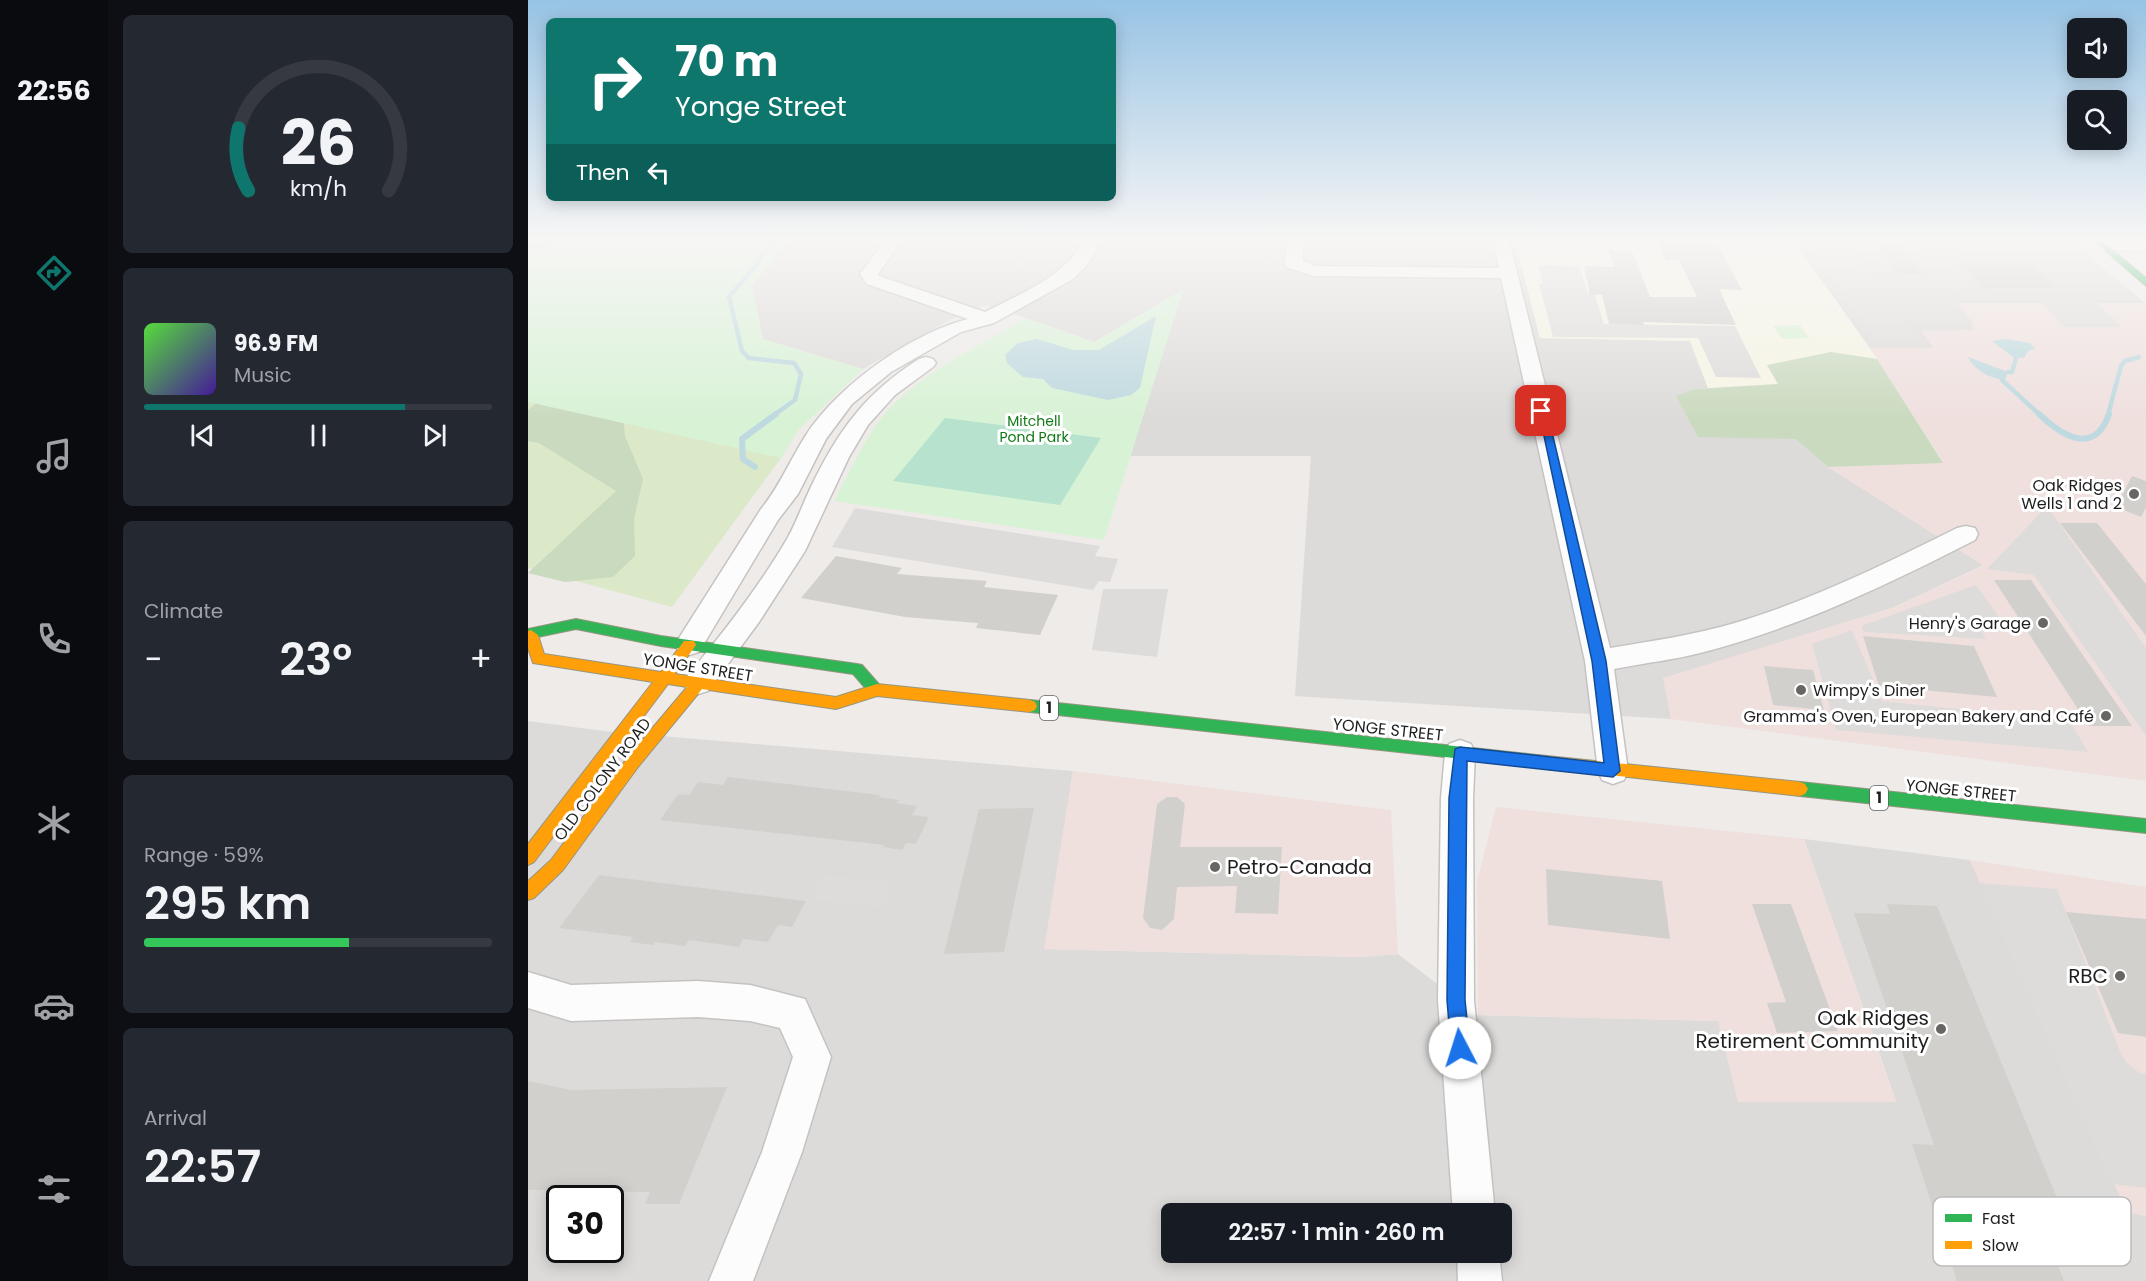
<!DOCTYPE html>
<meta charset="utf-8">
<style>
:root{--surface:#171b24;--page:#242831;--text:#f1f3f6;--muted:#9ea1a6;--line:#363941;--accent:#0f766e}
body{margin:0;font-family:Poppins,sans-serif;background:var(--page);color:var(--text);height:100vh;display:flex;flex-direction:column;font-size:22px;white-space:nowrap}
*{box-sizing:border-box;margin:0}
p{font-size:20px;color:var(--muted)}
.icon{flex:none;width:33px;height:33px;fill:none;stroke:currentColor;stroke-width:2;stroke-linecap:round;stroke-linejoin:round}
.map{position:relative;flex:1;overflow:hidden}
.drawer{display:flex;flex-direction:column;gap:15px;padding:15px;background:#0d0f14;width:420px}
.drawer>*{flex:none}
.banner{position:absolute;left:18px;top:18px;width:570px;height:183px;border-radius:9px;box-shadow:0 3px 15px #0003;background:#0f766e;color:#fff;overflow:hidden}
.fabs{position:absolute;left:1539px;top:18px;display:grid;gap:12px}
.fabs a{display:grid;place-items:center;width:60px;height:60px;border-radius:9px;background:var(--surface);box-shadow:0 3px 15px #0003;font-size:30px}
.speed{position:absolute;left:18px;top:1185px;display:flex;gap:12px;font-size:30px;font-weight:700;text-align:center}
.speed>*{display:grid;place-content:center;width:78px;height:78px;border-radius:50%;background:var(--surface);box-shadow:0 3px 15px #0003;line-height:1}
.speed .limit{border:3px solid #111;border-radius:9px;background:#fff;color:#111}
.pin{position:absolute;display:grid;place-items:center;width:51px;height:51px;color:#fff;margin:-26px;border-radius:12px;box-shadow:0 3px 9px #0006}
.me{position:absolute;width:66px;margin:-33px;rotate:355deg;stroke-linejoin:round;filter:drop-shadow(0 0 4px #0008)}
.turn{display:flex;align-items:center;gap:21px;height:126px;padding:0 30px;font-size:27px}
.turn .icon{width:78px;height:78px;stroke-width:2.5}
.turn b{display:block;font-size:42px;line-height:51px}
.then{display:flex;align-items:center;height:57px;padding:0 30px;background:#0003;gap:12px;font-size:22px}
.big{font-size:45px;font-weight:600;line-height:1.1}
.drawer .card{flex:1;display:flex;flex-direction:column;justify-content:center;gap:9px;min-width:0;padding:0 21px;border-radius:9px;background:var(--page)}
.drawer .dial{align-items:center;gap:0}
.dial svg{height:156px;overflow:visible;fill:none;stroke:var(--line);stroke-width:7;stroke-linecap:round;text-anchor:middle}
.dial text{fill:var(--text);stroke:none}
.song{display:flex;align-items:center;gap:18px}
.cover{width:72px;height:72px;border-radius:9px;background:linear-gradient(135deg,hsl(110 70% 55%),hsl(260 70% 35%))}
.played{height:6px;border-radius:3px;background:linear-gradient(90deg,var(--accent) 75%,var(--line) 75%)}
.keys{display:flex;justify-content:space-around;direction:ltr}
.heat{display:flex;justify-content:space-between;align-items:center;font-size:33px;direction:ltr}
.charge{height:9px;border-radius:4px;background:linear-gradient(90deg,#34c759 59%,var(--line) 0)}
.trip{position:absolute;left:633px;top:1203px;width:351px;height:60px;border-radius:9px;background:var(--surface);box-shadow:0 3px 15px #0003;font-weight:600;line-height:60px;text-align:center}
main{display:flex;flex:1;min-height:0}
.menu{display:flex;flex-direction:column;width:108px;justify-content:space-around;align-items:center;background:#090b0e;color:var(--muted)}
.menu .icon{width:42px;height:42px}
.menu .selected{color:var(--accent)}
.menu b{font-size:27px;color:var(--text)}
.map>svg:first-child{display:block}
.residential{fill:#dddbd9;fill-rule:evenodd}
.commercial{fill:#efe0de}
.education{fill:#f7f5e4}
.religious{fill:#dcdad9}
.grass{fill:#dbe9c9}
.forest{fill:#cadabf}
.park{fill:#d8f2d6}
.pitch{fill:#b6e2ce}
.parking{fill:#dedcdb}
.water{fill:#bed9df}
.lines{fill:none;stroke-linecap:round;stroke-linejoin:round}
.stream-far1{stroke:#bed9df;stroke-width:4.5}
.stream{stroke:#bed9df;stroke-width:6}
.building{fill:#d2d0cd}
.street-casing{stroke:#c5c3c2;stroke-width:3}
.fast-casing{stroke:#969681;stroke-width:2}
.slow-casing{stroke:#969681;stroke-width:2}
.street{fill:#fcfcfc;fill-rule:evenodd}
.fast{fill:#30b455;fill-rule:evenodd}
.slow{fill:#ff9f0a;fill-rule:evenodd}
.route{fill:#1a73e8;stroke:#114b97;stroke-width:1.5}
.poi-dot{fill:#676665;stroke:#fff;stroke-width:2}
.labels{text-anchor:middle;stroke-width:6;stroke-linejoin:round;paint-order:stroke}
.far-park-label{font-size:14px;fill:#117a16;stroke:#fff}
.shield{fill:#fff;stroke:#626262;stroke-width:1.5}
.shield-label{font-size:15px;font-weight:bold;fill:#1f1f1f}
.poi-label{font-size:16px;fill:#1f1f1f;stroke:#fff;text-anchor:end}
.street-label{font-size:16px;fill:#1f1f1f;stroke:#fff}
.near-poi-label{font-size:20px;fill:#1f1f1f;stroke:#fff;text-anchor:end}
.key{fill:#fff;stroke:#bcbcbc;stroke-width:1.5}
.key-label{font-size:16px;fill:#1f1f1f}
</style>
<main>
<nav class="menu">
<b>22:56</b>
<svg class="icon selected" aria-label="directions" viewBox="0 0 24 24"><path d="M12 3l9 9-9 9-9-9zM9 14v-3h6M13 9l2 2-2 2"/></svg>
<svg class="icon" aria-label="music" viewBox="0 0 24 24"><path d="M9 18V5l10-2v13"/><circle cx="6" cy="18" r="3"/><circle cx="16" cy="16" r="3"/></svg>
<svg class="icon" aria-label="phone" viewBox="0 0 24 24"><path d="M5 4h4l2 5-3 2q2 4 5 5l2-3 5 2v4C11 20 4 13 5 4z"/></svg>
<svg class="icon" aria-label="climate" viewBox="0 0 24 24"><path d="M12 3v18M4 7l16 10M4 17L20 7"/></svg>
<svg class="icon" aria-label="car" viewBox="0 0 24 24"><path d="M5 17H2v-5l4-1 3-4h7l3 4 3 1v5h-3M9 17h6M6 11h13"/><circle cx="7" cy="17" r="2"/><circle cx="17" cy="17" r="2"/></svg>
<svg class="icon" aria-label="filters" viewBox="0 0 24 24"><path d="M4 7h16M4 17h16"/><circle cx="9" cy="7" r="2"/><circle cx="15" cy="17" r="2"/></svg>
</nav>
<section class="drawer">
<div class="card dial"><svg viewBox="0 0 100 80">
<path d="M14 69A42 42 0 1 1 86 69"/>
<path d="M14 69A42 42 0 0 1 9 37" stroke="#0f766e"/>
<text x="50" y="56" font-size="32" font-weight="700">26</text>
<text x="50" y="72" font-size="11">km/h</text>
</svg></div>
<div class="card">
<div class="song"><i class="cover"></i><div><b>96.9 FM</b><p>Music</p></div></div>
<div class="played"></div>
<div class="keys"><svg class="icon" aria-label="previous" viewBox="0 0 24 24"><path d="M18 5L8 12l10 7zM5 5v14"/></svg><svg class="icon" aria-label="pause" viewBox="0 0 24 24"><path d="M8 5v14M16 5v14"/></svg><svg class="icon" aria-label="next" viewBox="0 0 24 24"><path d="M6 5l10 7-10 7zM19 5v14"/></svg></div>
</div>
<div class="card"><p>Climate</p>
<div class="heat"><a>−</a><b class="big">23°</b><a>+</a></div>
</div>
<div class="card"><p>Range · 59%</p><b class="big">295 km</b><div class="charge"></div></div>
<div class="card"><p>Arrival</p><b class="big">22:57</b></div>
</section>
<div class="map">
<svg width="1618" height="1281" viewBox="0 0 1618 1281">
<rect width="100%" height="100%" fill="#eeebe8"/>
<!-- residential -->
<path class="residential" d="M261,240h726l25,98 150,3 18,47 -12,1 2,47 99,3 31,28 156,98 -92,43 -228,70 7,41 -376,-23 16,-240h-181l53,-166 -89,52 -107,-37 -32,12 -92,52 -100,-30 -11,-54z
M0,721l76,10 469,40 -28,178 315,8 38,-3 80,61 240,6 178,80 -92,-262 166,21 157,352 19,4v65h-1618zM32,1198h50v52h-50zM644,1214h330v38h-330z"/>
<!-- commercial -->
<path class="commercial" d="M1429,303h189v478l-475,-62 -8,-41 229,-70 92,-42 -156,-99 115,-5 -73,-114h63l-13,-17 55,-2z
M545,771l318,39 7,144 -38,3 -316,-8z
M968,807l308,32 92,263h-158l-20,-81 -240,-6 -1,-133z
M1442,860l176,27v329l-19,-4z"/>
<!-- education -->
<path class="education" d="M987,240h278l84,119 -46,-7 -64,14 11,18 -70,4 -18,-47 -150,-3z"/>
<!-- religious -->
<path class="religious" d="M1265,240h277l75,63h-187l17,27 -54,1 13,17h-64z"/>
<!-- grass -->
<path class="grass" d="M0,240h261l-37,45 10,54 101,30 -65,61 -17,28 -109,149 -144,-39z"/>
<!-- forest -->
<path class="forest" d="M0,240l94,166 3,30 18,43 -9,40 1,37 -22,21 -48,5 -37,-9 88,-82 -77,-48 -11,-2v-31l39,-30z
M1303,352l46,7 66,104 -115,4 -32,-28 -98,-2 -22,-41 20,-7 82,-5 -11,-19z"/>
<!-- park -->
<path class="park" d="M0,240h261l-37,45 10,54 101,30 -65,61 -17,28 -253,-56z
M655,290l-79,250 -270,-39c15,-28 29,-59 48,-84 34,-42 97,-71 144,-99l68,24z
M1272,325l9,13 -27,1 -9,-13z"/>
<!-- pitch -->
<path class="pitch" d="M417,418l156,20 -41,67 -167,-24z"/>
<!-- parking -->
<path class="parking" d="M1276,240h38l26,35h64l-15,-21 31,1 -14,-15h112l17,14 -95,-1 -5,-5 -2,3 4,4 -7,9 32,33 -39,-2 22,28 -66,-2 14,21h-46z
M1010,265l41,1 9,27h6l10,31 131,2 26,52 -45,-1 -18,-39 -145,-1 -14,-53 4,-1z
M1512,301l55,1 26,25h-57z
M1519,506l99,142v88l-112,-161 -47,-6z
M327,508l245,38 -5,10 23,3 -8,23 -11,-1 -6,9 -261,-43z
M1448,585l31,43 -26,2 5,9 -122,-7 -3,-6z
M575,589h65l-11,68 -65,-7z
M1324,630l30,71 188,20 18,31 -252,-22 -24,-86z
M296,875l70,8 -12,25 -71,-9z
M1451,883l78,6 64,165 6,9 14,11 5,-1v115l-34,-4z"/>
<!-- water -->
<path class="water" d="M628,316l-16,72 -9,7 -23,5 -56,-12 -9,-9 -20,-2 -16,-14 -2,-8 13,-12 19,-4 36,11h26z
M1478,339l24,4 5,6 -7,2 -4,7 -11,-1 -21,-16z
M1440,357l40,15 -3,8c-14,-1 -31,-10 -37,-23z"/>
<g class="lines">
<!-- stream-far1 -->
<path class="stream-far1" d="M0,248l31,-8
M1480,372h4l4,-14
M1474,380l38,35
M246,415l21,-15 6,-26 -7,-11 -45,-5 -7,-7 -13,-54 28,-33 9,-17 9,-7
M1580,415l13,-49 4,-5 14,-4"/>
<!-- stream -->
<path class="stream" d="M1511,414c22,21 55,43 70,0
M227,467l-12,-8 -1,-20 34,-25"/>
</g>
<!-- building -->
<path class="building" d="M1129,240h50l3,6h8l24,44 -23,-1 17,36 -93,-3 1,3 -35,-1 -7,-29h-12l-6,-29 30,1 -6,-17 24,1 18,46h47l-18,-37h-13z
M1345,240h24l26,34h-24z
M1437,267h69l21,21h-71z
M1604,476l14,5v26l-5,10 -25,-10z
M1532,523h37l49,61v52z
M308,556l66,12 -5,6 90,7 -3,6 74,8 -18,40 -64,-7 2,-5 -73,-6 -104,-19z
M1466,580h37l101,146h-43z
M1335,636l111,10 23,51 -118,-11z
M1236,666l49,4 11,40 -51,-5z
M200,777l152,18 -1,2 20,3 -3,3 21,3 -5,9 17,2 -13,27 -10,-1 -4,7 -19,-3 1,-2 -224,-25 18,-26 11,1 9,-13 25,3z
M639,797h10l8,7 -5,43h102l-4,67 -43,-1 2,-27 -60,1 -3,32 -12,11 -12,-2 -7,-10 14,-114z
M506,808l-30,144 -60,2 35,-145z
M1018,869l116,12 8,58 -122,-14z
M71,875l207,26 -14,26 -14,-2 -10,17 -25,-3 -4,8 -50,-7 -4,6 -30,-4 -2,3 -23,-3 3,-5 -74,-9z
M1224,904h39l47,127 -61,2 -10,-30 19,-1z
M1359,904l50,2 120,292 -26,-1 33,84h-107l-45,-137 22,1 -80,-232 36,1z
M1538,912l80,7v118l-28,-4z
M0,1081l43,9 156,-3 -48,117h-34l5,-12 -72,-1 -4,7h-28l4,-8h-22z"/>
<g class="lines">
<defs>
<path id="street" d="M358,240h16l-24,34 1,2 106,36c38,-20 78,-34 100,-72h16l-13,24 -15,15 -79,44 -33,9 -70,40 -39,32 -26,35 -28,55 -20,26 -79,132 -10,3 -10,-3 -4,-7 4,-7 82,-129c19,-23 29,-49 45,-74 33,-50 104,-101 162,-116l-101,-35 -7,-10z
M759,240h16v21l13,5 183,2 -6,-28h16l101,408c42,-7 84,-13 125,-25 77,-23 150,-59 222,-95l9,-2 9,2 3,6 -3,6c-88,45 -176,87 -271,112 -30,8 -60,11 -90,17l14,102 -4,9 -11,4 -11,-4 -4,-9 -13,-110 -84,-383 -187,-2 -26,-8 -3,-4z
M1577,241h41v10l-47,-1 -2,-4 2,-4z
M398,357l7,2 3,4 -3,4 -38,28 -27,30 -19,32 -44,94 -46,71 -51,69 -10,3 -10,-3 -4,-8 4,-8c36,-43 71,-88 99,-136 9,-16 15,-33 23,-50 27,-57 55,-96 109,-130z
M932,740l11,4 4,9 -2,45 1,202 21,214h-42l-15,-214 3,-202 4,-45 4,-9z
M0,972l43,13 127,-4 52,4 55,14 26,58 -29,95 -49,129h-44l53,-129 31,-95 -13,-29 -30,-7 -52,-4 -127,4 -43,-13z
M929,1252h42l3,29h-44z"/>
<path id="fast" d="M1565,240h8l45,38v8z
M48,619l85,17 196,28 5,1 22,25 -2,4c-12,4 -21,-12 -29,-20l-192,-28 -85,-17 -48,10v-10z
M502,700l507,55 5,1 3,5 -3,5 -5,1 -507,-55 -5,-2 -2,-4 2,-4z
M1272,782l346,37v14l-346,-37 -5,-2 -3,-5 3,-5z"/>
<path id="slow" d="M3,630l7,5 6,19 117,18 23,-31h10l2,4 -21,29 161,23 41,-13 153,16 5,2 2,4 -2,4 -5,2 -153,-16 -41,13 -134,-20 -64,78 -75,103 -29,28 -6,2v-19l23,-21 77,-103 59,-70 -19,-3 -134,178 -6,3v-21l125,-162 -120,-19 -5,-15v-17z
M1009,755l263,27 5,2 3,5 -3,5 -5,2 -263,-29 -5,-1 -3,-5 3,-5z"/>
</defs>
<!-- street casing -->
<use href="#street" class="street-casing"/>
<!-- fast casing -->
<use href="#fast" class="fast-casing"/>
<!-- slow casing -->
<use href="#slow" class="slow-casing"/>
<!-- street -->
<use href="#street" class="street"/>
<!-- fast -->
<use href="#fast" class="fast"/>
<!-- slow -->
<use href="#slow" class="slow"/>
</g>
<!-- sky -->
<linearGradient id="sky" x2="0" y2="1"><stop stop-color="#97c3e4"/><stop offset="0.57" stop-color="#f7f6f5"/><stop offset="1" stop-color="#f7f6f5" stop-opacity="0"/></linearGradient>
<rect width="1618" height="419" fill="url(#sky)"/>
<!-- route -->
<path class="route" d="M1010,408l9,3 59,250 14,110 -7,6 -146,-16 -2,239 5,48 -3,6 -7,3 -6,-3 -3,-6 -4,-48 2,-202 6,-49 5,-2 144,16 -12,-102z"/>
<!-- markers -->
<g class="poi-dot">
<circle cx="1606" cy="494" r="6"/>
<circle cx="1515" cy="623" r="6"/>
<circle cx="1273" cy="690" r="6"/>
<circle cx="1578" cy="716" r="6"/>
<circle cx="687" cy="867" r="6"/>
<circle cx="1592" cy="976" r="6"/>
<circle cx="1413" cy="1029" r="6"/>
</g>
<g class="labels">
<!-- far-park labels -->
<g class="far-park-label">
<text x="506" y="426">Mitchell<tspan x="506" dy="16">Pond Park</tspan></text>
</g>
<!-- shield labels -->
<g class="shield">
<rect x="512" y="696" width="18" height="24" rx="4.5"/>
<rect x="1342" y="786" width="18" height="24" rx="4.5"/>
</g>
<g class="shield-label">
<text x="521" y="713">1</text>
<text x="1351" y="803">1</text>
</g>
<!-- poi labels -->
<g class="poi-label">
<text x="1594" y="491">Oak Ridges<tspan x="1594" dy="18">Wells 1 and 2</tspan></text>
<text x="1503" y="629">Henry's Garage</text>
<text x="1285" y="696" text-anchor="start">Wimpy's Diner</text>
<text x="1566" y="722">Gramma's Oven, European Bakery and Café</text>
</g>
<!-- street labels -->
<g class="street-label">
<text transform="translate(170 667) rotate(9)" y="6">YONGE STREET</text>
<text transform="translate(860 729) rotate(6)" y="6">YONGE STREET</text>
<text transform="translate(74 779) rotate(-53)" y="6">OLD COLONY ROAD</text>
<text transform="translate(1433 790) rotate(6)" y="6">YONGE STREET</text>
</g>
<!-- near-poi labels -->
<g class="near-poi-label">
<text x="699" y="874" text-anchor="start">Petro-Canada</text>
<text x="1580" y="983">RBC</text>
<text x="1401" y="1025">Oak Ridges<tspan x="1401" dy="23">Retirement Community</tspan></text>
</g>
</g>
<!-- legend -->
<rect x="1405" y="1197" width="198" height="69" rx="9" class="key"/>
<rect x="1417" y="1214" width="27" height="8" fill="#30b455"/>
<rect x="1417" y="1241" width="27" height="8" fill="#ff9f0a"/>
<g class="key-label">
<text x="1454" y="1224">Fast</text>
<text x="1454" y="1251">Slow</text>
</g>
</svg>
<div class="fabs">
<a><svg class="icon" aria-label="sound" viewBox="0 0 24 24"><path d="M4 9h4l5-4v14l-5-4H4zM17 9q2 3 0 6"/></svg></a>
<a><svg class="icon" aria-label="search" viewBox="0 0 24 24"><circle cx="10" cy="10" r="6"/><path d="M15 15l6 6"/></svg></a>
</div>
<div class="speed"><div class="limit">30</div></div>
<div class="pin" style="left:1013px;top:411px;background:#d93025"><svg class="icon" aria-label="arrive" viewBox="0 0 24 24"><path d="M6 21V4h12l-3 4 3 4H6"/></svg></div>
<svg class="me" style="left:932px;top:1048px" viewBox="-20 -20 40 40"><circle r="19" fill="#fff"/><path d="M0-13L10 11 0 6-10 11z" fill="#1a73e8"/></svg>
<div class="trip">22:57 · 1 min · 260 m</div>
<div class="banner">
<div class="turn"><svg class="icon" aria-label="right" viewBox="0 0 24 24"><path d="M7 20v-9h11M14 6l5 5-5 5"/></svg><div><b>70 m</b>Yonge Street</div></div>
<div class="then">Then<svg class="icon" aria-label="left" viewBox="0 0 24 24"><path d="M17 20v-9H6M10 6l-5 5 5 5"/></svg></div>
</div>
</div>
</main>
